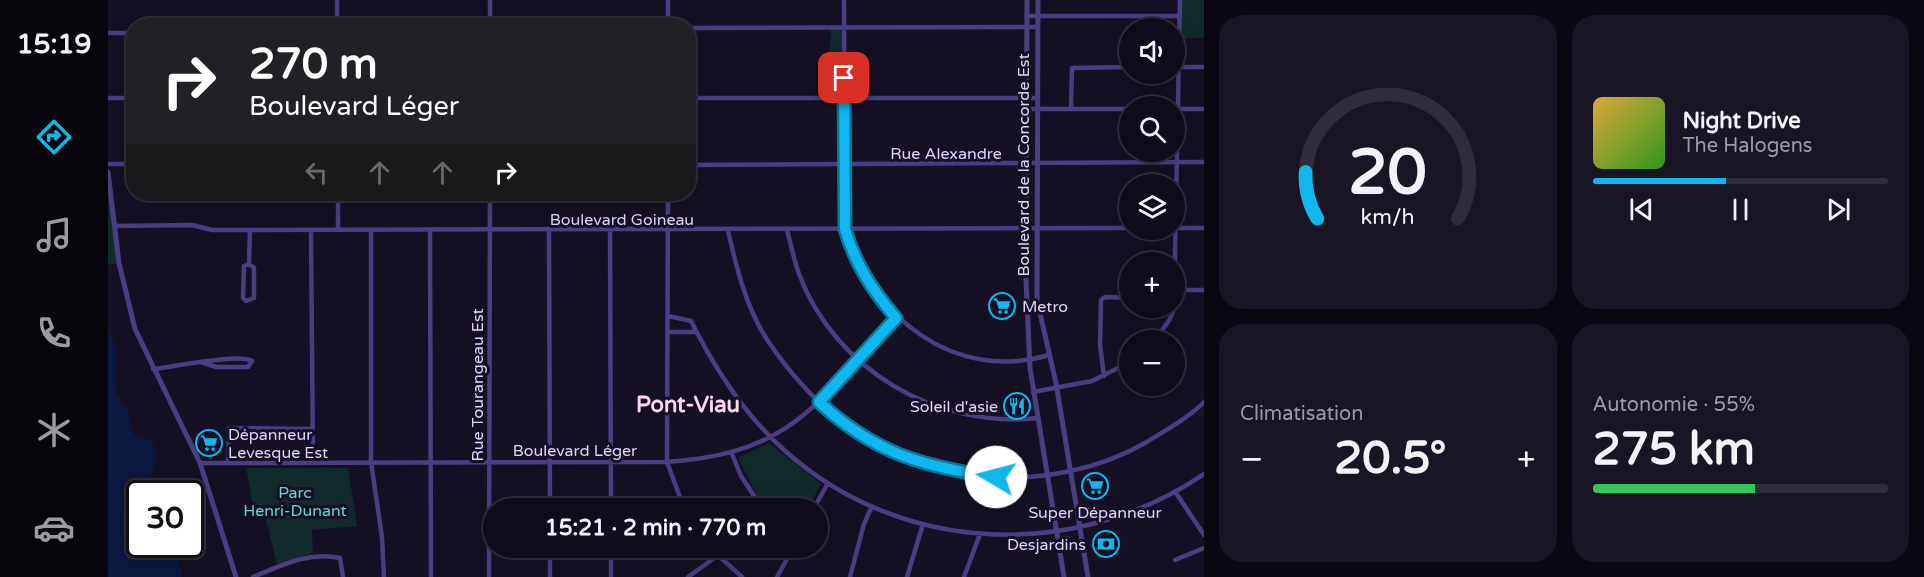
<!DOCTYPE html>
<html lang="fr">
<meta charset="utf-8">
<style>
:root{--surface:#100c1b;--page:#191524;--text:#f1f3f6;--muted:#9c9ba3;--line:#302c3a;--accent:#0fb7ee}
body{margin:0;font-family:"Varela Round",sans-serif;background:var(--page);color:var(--text);height:100vh;display:flex;flex-direction:column;font-size:22px;white-space:nowrap}
*{box-sizing:border-box;margin:0}
p{font-size:20px;color:var(--muted)}
.icon{flex:none;width:33px;height:33px;fill:none;stroke:currentColor;stroke-width:2;stroke-linecap:round;stroke-linejoin:round}
.map{position:relative;flex:1;overflow:hidden}
.sheet{display:flex;flex-direction:column;gap:15px;padding:15px;background:#09070f;width:720px}
.sheet>*{flex:none}
.banner{position:absolute;left:18px;top:18px;width:570px;height:183px;border-radius:24px;box-shadow:0 6px 24px #0002,0 0 0 2px var(--line);background:#202124;color:#fff;overflow:hidden}
.controls{position:absolute;left:1011px;top:18px;display:grid;gap:12px}
.controls a{display:grid;place-items:center;width:66px;height:66px;border-radius:50%;background:var(--surface);box-shadow:0 6px 24px #0002,0 0 0 2px var(--line);font-size:30px}
.speed{position:absolute;left:18px;top:480px;display:flex;gap:12px;font-size:30px;font-weight:700;text-align:center}
.speed>*{display:grid;place-content:center;width:78px;height:78px;border-radius:50%;background:var(--surface);box-shadow:0 6px 24px #0002,0 0 0 2px var(--line);line-height:1}
.speed .limit{border:3px solid #111;border-radius:9px;background:#fff;color:#111}
.pin{position:absolute;display:grid;place-items:center;width:51px;height:51px;color:#fff;margin:-26px;border-radius:12px;box-shadow:0 3px 9px #0006}
.me{position:absolute;width:66px;margin:-33px;rotate:278deg;stroke-linejoin:round;filter:drop-shadow(0 0 4px #0008)}
.turn{display:flex;align-items:center;gap:21px;height:126px;padding:0 24px;font-size:27px}
.turn .icon{width:78px;height:78px;stroke-width:2.5}
.turn b{display:block;font-size:42px;line-height:51px}
.lanes{display:flex;align-items:center;height:57px;padding:0 24px;background:#0003;justify-content:center;gap:30px;direction:ltr}
.lanes .off{opacity:.35}
.big{font-size:45px;font-weight:700;line-height:1.1}
.sheet .card{flex:1;display:flex;flex-direction:column;justify-content:center;gap:9px;min-width:0;padding:0 21px;border-radius:24px;background:var(--page)}
.sheet .dial{align-items:center;gap:0}
.dial svg{height:156px;overflow:visible;fill:none;stroke:var(--line);stroke-width:7;stroke-linecap:round;text-anchor:middle}
.dial text{fill:var(--text);stroke:none}
.song{display:flex;align-items:center;gap:18px}
.cover{width:72px;height:72px;border-radius:9px;background:linear-gradient(135deg,hsl(40 70% 55%),hsl(110 70% 35%))}
.played{height:6px;border-radius:3px;background:linear-gradient(90deg,var(--accent) 45%,var(--line) 45%)}
.keys{display:flex;justify-content:space-around;direction:ltr}
.heat{display:flex;justify-content:space-between;align-items:center;font-size:33px;direction:ltr}
.charge{height:9px;border-radius:4px;background:linear-gradient(90deg,#34c759 55%,var(--line) 0)}
.sheet .tiles{flex:1;display:grid;gap:15px;grid-template-columns:repeat(2,1fr)}
.trip{position:absolute;left:375px;top:498px;width:345px;height:60px;border-radius:30px;background:var(--surface);box-shadow:0 6px 24px #0002,0 0 0 2px var(--line);font-weight:700;line-height:60px;text-align:center}
main{display:flex;flex:1;min-height:0}
.tab-bar{display:flex;flex-direction:column;width:108px;justify-content:space-around;align-items:center;background:#06050b;color:var(--muted)}
.tab-bar .icon{width:42px;height:42px}
.tab-bar .on{color:var(--accent)}
.tab-bar b{font-size:27px;color:var(--text)}
.map>svg:first-child{display:block}
.green{fill:#132a2d}
.water{fill:#0d183f}
.lines{fill:none;stroke-linecap:round;stroke-linejoin:round}
.minor{stroke:#4a3e80;stroke-width:4.5}
.tertiary{stroke:#4a3e80;stroke-width:5}
.route-casing{stroke:#0a779b;stroke-width:15}
.route{stroke:#0fb7ee;stroke-width:10}
.labels{text-anchor:middle;stroke-width:6;stroke-linejoin:round;paint-order:stroke}
.street-label{font-size:16px;fill:#dfd5fc;stroke:#161024}
.poi-label{font-size:16px;fill:#dfd5fc;stroke:#161024;text-anchor:start}
.park-label{font-size:16px;fill:#65d8cc;stroke:#161024}
.district-label{font-size:22px;font-weight:bold;fill:#fcd7e9;stroke:#161024}
</style>
<main>
<nav class="tab-bar">
<b>15:19</b>
<svg class="icon on" aria-label="directions" viewBox="0 0 24 24"><path d="M12 3l9 9-9 9-9-9zM9 14v-3h6M13 9l2 2-2 2"/></svg>
<svg class="icon" aria-label="music" viewBox="0 0 24 24"><path d="M9 18V5l10-2v13"/><circle cx="6" cy="18" r="3"/><circle cx="16" cy="16" r="3"/></svg>
<svg class="icon" aria-label="phone" viewBox="0 0 24 24"><path d="M5 4h4l2 5-3 2q2 4 5 5l2-3 5 2v4C11 20 4 13 5 4z"/></svg>
<svg class="icon" aria-label="climate" viewBox="0 0 24 24"><path d="M12 3v18M4 7l16 10M4 17L20 7"/></svg>
<svg class="icon" aria-label="car" viewBox="0 0 24 24"><path d="M5 17H2v-5l4-1 3-4h7l3 4 3 1v5h-3M9 17h6M6 11h13"/><circle cx="7" cy="17" r="2"/><circle cx="17" cy="17" r="2"/></svg>
</nav>
<div class="map">
<svg width="1096" height="577" viewBox="0 0 1096 577">
<rect width="100%" height="100%" fill="#161024"/>
<!-- green -->
<path class="green" d="M1072,0h24v38h-24z
M723,28h14l-1,30h-15z
M0,171l11,92 -11,2z
M661,443l52,41 -13,24h-40l-9,-9 -21,-41z
M138,468h102l9,58 -45,4 1,23 -36,11 -13,-52 -11,-6z"/>
<!-- water -->
<path class="water" d="M0,328l9,21 -1,43 11,18 7,25 17,6 7,11 -11,41 -7,1v50l28,1 7,8 8,24h-75z"/>
<g class="lines">
<!-- minor -->
<path class="minor" d="M229,0v26
M736,0l1,229c27,88 109,154 204,126
M919,16h153
M382,26v-26
M560,26v-26
M580,28l349,-1
M0,33h26
M1069,67h27
M0,98h26
M580,98h349
M919,109h103
M963,109l1,-41 58,-1
M1066,109h30
M0,164h26
M580,165l516,-3
M230,194v36
M560,194l-1,268 17,46
M6,226l78,-1 20,5 918,-2
M1066,228h30
M203,230l2,233
M263,230v232l11,75 2,40
M322,230l1,347
M679,230c4,15 7,30 12,44 36,96 138,155 238,144
M441,231l1,277
M502,231l1,277
M620,231c9,38 18,77 40,110 20,30 45,58 73,80 82,68 213,74 304,22 21,-13 42,-24 59,-41
M141,264l-5,2 -1,32 3,3 8,-3v-30l-5,-4 1,-34
M1069,290h27
M1066,306l6,-306
M560,316l23,5c19,38 41,74 70,106 115,126 304,141 443,47
M560,332h28
M1047,340l15,-21 4,-11
M45,369c20,-2 85,-16 99,-8l-4,6h-32l-12,-4
M996,376l-4,-31 1,-45 4,-3 25,1
M925,392l59,-11 38,-19
M624,454l9,22 21,32
M92,463l465,-1c125,-7 153,-59 231,-144
M120,463l1,-35 83,1
M1068,493l28,42
M706,508l14,-25
M442,548v29
M503,548v29
M602,548l32,29
M1067,560l29,-12
M145,577c27,-11 56,-26 87,-19l3,19
M381,577l1,-383
M580,577l29,-21
M669,577l16,-29
M742,577l14,-53 8,-18
M799,577l16,-53
M856,577l16,-43"/>
<!-- tertiary -->
<path class="tertiary" d="M919,0l-1,279 4,89 34,209
M930,0l-1,300 19,83 32,194
M0,172l11,91 16,66 65,134 36,114"/>
</g>
<g class="lines">
<defs>
<path id="route" d="M736,78l1,151c10,35 28,62 51,89l-77,84c55,51 104,65 177,75"/>
</defs>
<!-- route casing -->
<use href="#route" class="route-casing"/>
<!-- route -->
<use href="#route" class="route"/>
</g>
<!-- icons -->
<defs>
<symbol id="supermarket-ring" viewBox="-11 -11 22 22"><circle r="9.5" fill="#161024" stroke="#0fb7ee" stroke-width="1.5"/><path d="M-6-5.5h2.5l.6 2H6L4.5 2H-2.5L-4.4-4H-6ZM-1.5 3.2a1.3 1.3 0 1 0 .1 0ZM3 3.2a1.3 1.3 0 1 0 .1 0Z" fill="#0fb7ee"/></symbol>
<symbol id="restaurant-ring" viewBox="-11 -11 22 22"><circle r="9.5" fill="#161024" stroke="#0fb7ee" stroke-width="1.5"/><path d="M-5-6h1v4h1v-4h1v4h1v-4h1v5L-1.5 .5V6h-2V.5L-5-1ZM5-6V6H3V1.5H1.5Q1.5-4 5-6Z" fill="#0fb7ee"/></symbol>
<symbol id="bank-ring" viewBox="-11 -11 22 22"><circle r="9.5" fill="#161024" stroke="#0fb7ee" stroke-width="1.5"/><path d="M-6-4H6V4H-6ZM0-2.3a2.3 2.3 0 1 0 0 4.6a2.3 2.3 0 1 0 0-4.6Z" fill="#0fb7ee"/></symbol>
</defs>
<g fill-rule="evenodd">
<use href="#supermarket-ring" x="879" y="291" width="30" height="30"/>
<use href="#restaurant-ring" x="894" y="391" width="30" height="30"/>
<use href="#supermarket-ring" x="86" y="428" width="30" height="30"/>
<use href="#supermarket-ring" x="972" y="471" width="30" height="30"/>
<use href="#bank-ring" x="983" y="529" width="30" height="30"/>
</g>
<g class="labels">
<!-- street labels -->
<g class="street-label">
<text x="838" y="159">Rue Alexandre</text>
<text transform="translate(915 165) rotate(-90)" y="6">Boulevard de la Concorde Est</text>
<text x="514" y="225">Boulevard Goineau</text>
<text transform="translate(369 385) rotate(-90)" y="6">Rue Tourangeau Est</text>
<text x="467" y="456">Boulevard Léger</text>
</g>
<!-- poi labels -->
<g class="poi-label">
<text x="914" y="312">Metro</text>
<text x="890" y="412" text-anchor="end">Soleil d'asie</text>
<text x="120" y="440">Dépanneur<tspan x="120" dy="18">Levesque Est</tspan></text>
<text x="987" y="518" text-anchor="middle">Super Dépanneur</text>
<text x="978" y="550" text-anchor="end">Desjardins</text>
</g>
<!-- park labels -->
<g class="park-label">
<text x="187" y="498">Parc<tspan x="187" dy="18">Henri-Dunant</tspan></text>
</g>
<!-- district labels -->
<g class="district-label">
<text x="580" y="412">Pont-Viau</text>
</g>
</g>
</svg>
<div class="controls">
<a><svg class="icon" aria-label="sound" viewBox="0 0 24 24"><path d="M4 9h4l5-4v14l-5-4H4zM17 9q2 3 0 6"/></svg></a>
<a><svg class="icon" aria-label="search" viewBox="0 0 24 24"><circle cx="10" cy="10" r="6"/><path d="M15 15l6 6"/></svg></a>
<a><svg class="icon" aria-label="layers" viewBox="0 0 24 24"><path d="M12 4l9 5-9 5-9-5zM3 14l9 5 9-5"/></svg></a>
<a>+</a>
<a>−</a>
</div>
<div class="speed"><div class="limit">30</div></div>
<div class="pin" style="left:736px;top:78px;background:#d93025"><svg class="icon" aria-label="arrive" viewBox="0 0 24 24"><path d="M6 21V4h12l-3 4 3 4H6"/></svg></div>
<svg class="me" style="left:888px;top:477px" viewBox="-20 -20 40 40"><circle r="19" fill="#fff"/><path d="M0-13L10 11 0 6-10 11z" fill="#0fb7ee"/></svg>
<div class="trip">15:21 · 2 min · 770 m</div>
<div class="banner">
<div class="turn"><svg class="icon" aria-label="right" viewBox="0 0 24 24"><path d="M7 20v-9h11M14 6l5 5-5 5"/></svg><div><b>270 m</b>Boulevard Léger</div></div>
<div class="lanes"><svg class="icon off" aria-label="left" viewBox="0 0 24 24"><path d="M17 20v-9H6M10 6l-5 5 5 5"/></svg><svg class="icon off" aria-label="ahead" viewBox="0 0 24 24"><path d="M12 20V5M6 11l6-6 6 6"/></svg><svg class="icon off" aria-label="ahead" viewBox="0 0 24 24"><path d="M12 20V5M6 11l6-6 6 6"/></svg><svg class="icon" aria-label="right" viewBox="0 0 24 24"><path d="M7 20v-9h11M14 6l5 5-5 5"/></svg></div>
</div>
</div>
<section class="sheet">
<div class="tiles">
<div class="card dial"><svg viewBox="0 0 100 80">
<path d="M14 69A42 42 0 1 1 86 69"/>
<path d="M14 69A42 42 0 0 1 8 45" stroke="#0fb7ee"/>
<text x="50" y="56" font-size="32" font-weight="700">20</text>
<text x="50" y="72" font-size="11">km/h</text>
</svg></div>
<div class="card">
<div class="song"><i class="cover"></i><div><b>Night Drive</b><p>The Halogens</p></div></div>
<div class="played"></div>
<div class="keys"><svg class="icon" aria-label="previous" viewBox="0 0 24 24"><path d="M18 5L8 12l10 7zM5 5v14"/></svg><svg class="icon" aria-label="pause" viewBox="0 0 24 24"><path d="M8 5v14M16 5v14"/></svg><svg class="icon" aria-label="next" viewBox="0 0 24 24"><path d="M6 5l10 7-10 7zM19 5v14"/></svg></div>
</div>
<div class="card"><p>Climatisation</p>
<div class="heat"><a>−</a><b class="big">20.5°</b><a>+</a></div>
</div>
<div class="card"><p>Autonomie · 55%</p><b class="big">275 km</b><div class="charge"></div></div>
</div>
</section>
</main>
